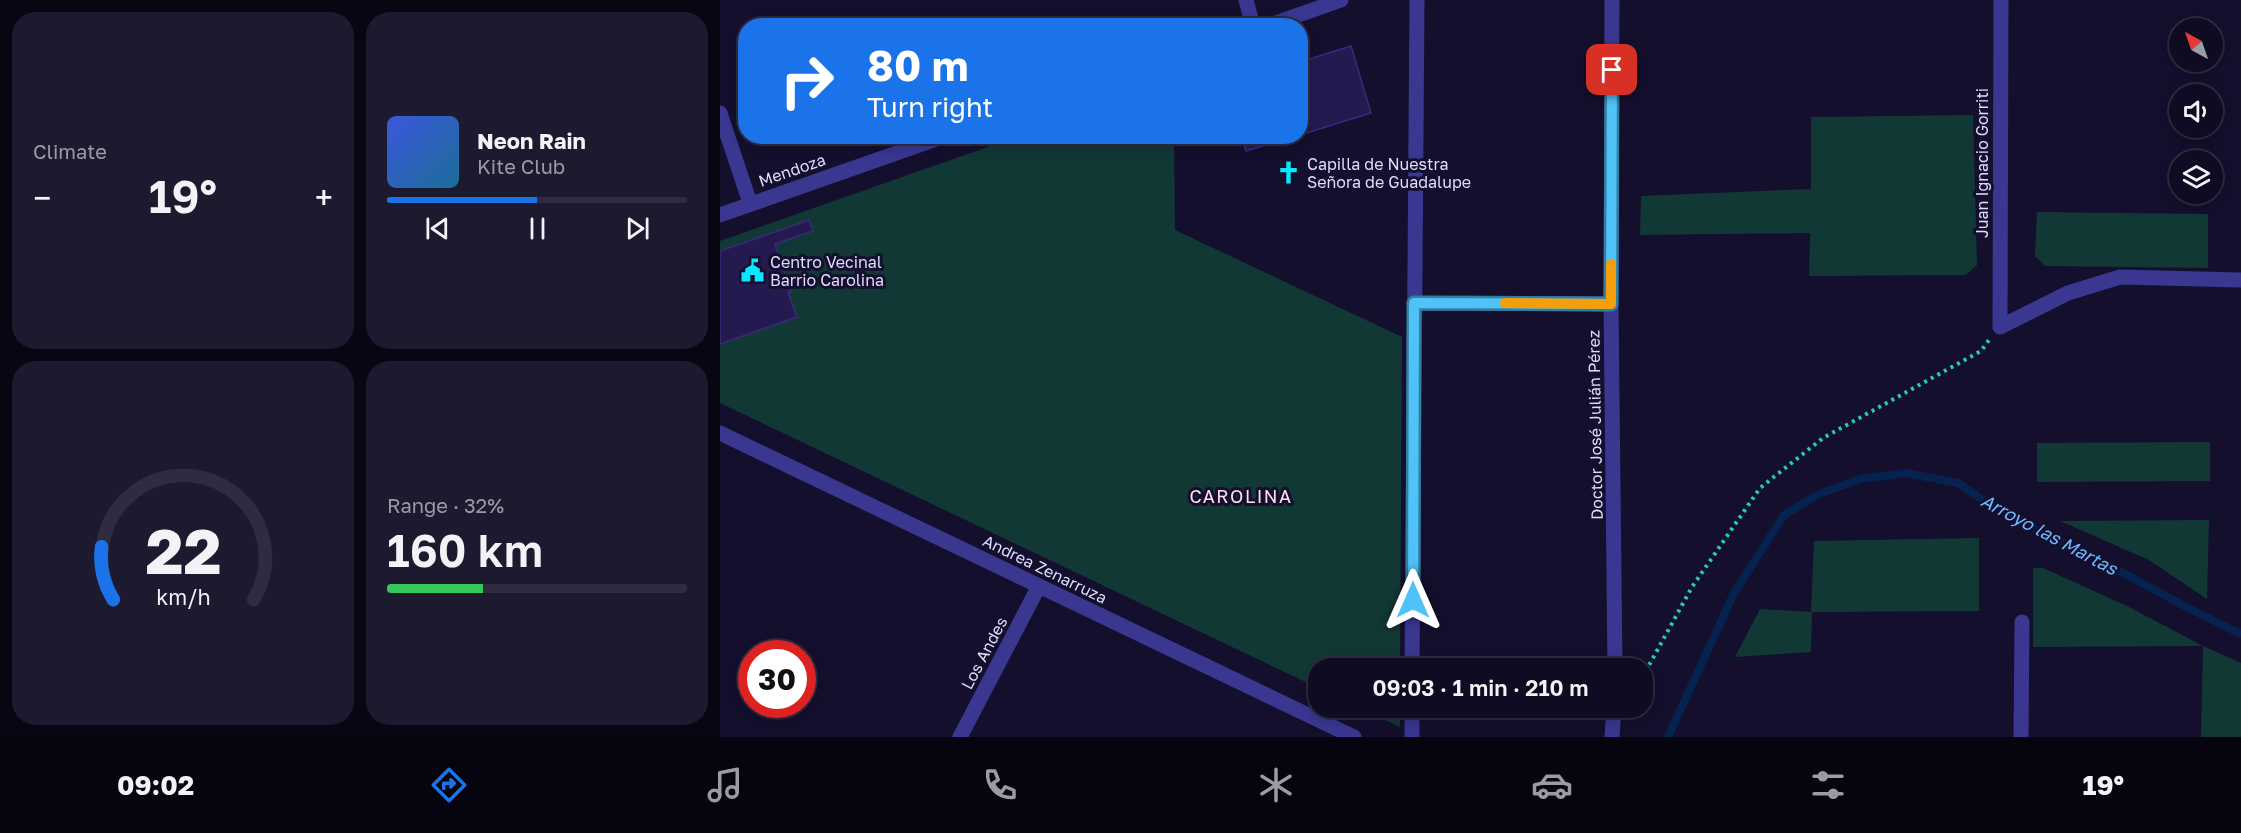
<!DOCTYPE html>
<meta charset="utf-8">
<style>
:root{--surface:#0f0b22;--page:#1d192f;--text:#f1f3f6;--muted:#9b9ba5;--line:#2f2b40;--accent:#1a73e8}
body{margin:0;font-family:"Golos Text",sans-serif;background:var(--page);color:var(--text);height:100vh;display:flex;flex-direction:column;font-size:22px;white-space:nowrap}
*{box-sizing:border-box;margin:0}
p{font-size:20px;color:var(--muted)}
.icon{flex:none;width:33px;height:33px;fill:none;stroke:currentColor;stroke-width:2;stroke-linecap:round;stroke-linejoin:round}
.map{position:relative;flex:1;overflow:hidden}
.details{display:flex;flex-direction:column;gap:12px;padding:12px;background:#080613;width:720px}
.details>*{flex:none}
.guide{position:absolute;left:18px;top:18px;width:570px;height:126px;border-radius:24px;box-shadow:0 3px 15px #0003,0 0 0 2px var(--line);background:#1a73e8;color:#fff;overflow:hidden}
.needle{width:39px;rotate:320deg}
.tools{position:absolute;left:1449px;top:18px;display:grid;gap:12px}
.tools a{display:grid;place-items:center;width:54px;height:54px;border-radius:50%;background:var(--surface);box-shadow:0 3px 15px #0003,0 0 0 2px var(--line);font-size:30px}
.speed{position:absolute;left:18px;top:640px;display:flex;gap:12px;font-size:30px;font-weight:700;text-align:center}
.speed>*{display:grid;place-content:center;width:78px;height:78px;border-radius:50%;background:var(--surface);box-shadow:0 3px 15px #0003,0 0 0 2px var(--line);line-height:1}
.speed .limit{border:9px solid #d22;background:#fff;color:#111}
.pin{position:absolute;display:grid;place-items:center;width:51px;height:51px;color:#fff;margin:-26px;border-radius:12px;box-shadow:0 3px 9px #0006}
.me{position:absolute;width:66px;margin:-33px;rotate:0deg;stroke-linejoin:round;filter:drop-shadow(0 0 4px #0008)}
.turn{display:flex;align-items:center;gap:21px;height:126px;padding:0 30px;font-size:27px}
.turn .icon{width:78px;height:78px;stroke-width:2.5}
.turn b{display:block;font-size:42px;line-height:51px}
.big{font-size:45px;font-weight:600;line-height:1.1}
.details .tile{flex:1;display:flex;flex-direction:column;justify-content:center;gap:9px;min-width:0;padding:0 21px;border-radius:24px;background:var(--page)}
.details .dial{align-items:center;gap:0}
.dial svg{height:156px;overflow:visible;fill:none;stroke:var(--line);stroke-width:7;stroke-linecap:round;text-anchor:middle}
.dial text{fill:var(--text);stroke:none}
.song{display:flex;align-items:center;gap:18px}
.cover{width:72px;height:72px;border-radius:9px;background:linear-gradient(135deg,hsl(230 70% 55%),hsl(200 70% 35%))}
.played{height:6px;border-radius:3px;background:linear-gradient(90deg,var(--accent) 50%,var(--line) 50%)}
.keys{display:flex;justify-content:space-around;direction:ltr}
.heat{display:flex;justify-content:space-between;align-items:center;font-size:33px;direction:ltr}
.charge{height:9px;border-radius:4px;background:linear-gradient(90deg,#34c759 32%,var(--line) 0)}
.details .tiles{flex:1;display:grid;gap:12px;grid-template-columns:repeat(2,1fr)}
.trip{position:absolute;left:588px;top:658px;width:345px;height:60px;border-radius:24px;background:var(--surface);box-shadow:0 3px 15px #0003,0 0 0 2px var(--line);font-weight:600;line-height:60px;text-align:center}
.dock{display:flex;height:96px;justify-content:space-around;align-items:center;background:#06040e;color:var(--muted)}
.dock .icon{width:42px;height:42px}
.dock .current{color:var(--accent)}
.dock b{font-size:27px;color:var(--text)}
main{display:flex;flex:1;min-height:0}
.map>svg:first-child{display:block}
.green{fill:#123836}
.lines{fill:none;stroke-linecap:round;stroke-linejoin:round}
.stream{stroke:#06224f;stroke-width:8}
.building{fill:#241a50;stroke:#3a2a7e;stroke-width:1.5}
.path{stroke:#26c9bd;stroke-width:4;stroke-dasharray:3 4.5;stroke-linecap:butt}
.street{stroke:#393790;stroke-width:15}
.route-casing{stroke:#337fa1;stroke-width:15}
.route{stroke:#4fc3f7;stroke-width:10}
.slow{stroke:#f59e0b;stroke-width:10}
.labels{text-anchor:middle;stroke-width:6;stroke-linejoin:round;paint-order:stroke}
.street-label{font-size:16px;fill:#dfdcff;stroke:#140f2d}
.poi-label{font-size:16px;fill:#dfdcff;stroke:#140f2d;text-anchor:start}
.neighbourhood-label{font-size:18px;letter-spacing:1.5px;fill:#ffdef3;stroke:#140f2d}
.water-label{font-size:18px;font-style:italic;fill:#6abbff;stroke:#140f2d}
</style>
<main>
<section class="details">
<div class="tiles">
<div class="tile"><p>Climate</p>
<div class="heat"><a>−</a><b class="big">19°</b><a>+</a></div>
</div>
<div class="tile">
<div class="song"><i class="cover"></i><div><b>Neon Rain</b><p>Kite Club</p></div></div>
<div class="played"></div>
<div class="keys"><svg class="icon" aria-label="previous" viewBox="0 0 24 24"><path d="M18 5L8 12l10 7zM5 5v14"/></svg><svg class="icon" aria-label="pause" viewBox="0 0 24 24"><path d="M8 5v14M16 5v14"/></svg><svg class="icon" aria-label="next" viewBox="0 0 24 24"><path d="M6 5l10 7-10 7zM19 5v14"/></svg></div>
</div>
<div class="tile dial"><svg viewBox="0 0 100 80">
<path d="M14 69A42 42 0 1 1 86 69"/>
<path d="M14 69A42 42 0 0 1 8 42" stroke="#1a73e8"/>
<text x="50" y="56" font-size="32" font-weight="700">22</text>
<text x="50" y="72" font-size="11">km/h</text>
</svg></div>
<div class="tile"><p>Range · 32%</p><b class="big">160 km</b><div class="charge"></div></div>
</div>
</section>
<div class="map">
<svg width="1521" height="737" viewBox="0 0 1521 737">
<rect width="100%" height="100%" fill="#140f2d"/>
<!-- green -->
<path class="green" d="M1253,115l4,150 -11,10 -157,1 1,-43 -170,2 1,-39 170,-7v-72z
M296,137h158l1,93 227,107 -2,332h-82v19l-598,-285v-162z
M1317,212l171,2v54l-163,-2 -10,-10z
M1490,442v39l-173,1v-39z
M1489,520l-2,79 -58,-39 -89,-39z
M1259,538v73l-167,1 -1,40 -76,5 25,-48 51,3 3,-71z
M1313,568h10l86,39 74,39 38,17v74h-40l2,-91 -170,1z
M639,708h41v19z"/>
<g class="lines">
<!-- stream -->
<path class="stream" d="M948,737l66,-144 50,-78 35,-21 41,-15 46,-6 52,10 44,30 103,50 83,45 53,26"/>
</g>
<!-- building -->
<path class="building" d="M631,46l20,67 -71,22v-73z
M521,136h54l-49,15z
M89,220l4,11 -38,13 16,48h-3l9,25 -77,27v-93z"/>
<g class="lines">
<!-- path -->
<path class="path" d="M922,678l50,-91 68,-99 63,-50 158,-87 8,-11"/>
<!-- street -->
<path class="street" d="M526,0l7,26
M892,0l-1,304 4,365
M1281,0l-1,327 68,-34 52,-16 121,3
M547,26l74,-26
M0,113l30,90
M0,215l225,-79
M694,303l197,1
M0,433l634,304
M692,669l5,-669
M240,737l79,-151
M692,737v-29
M892,737l2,-29
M1301,737l1,-115"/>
</g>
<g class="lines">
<defs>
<path id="route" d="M693,600l1,-297 197,1 1,-234"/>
</defs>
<!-- route casing -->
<use href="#route" class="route-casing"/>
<!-- route -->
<use href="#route" class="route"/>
<!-- slow -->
<path class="slow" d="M785,303l106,1v-40"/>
</g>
<!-- icons -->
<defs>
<symbol id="church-bare" viewBox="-9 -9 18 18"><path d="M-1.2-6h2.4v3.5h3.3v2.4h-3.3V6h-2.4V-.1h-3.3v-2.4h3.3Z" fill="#08e9ff" stroke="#140f2d" stroke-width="2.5" paint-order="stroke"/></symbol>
<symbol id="civic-bare" viewBox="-9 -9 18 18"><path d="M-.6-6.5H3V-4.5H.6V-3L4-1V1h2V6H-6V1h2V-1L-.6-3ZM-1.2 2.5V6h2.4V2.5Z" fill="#08e9ff" stroke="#140f2d" stroke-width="2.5" paint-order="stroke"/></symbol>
</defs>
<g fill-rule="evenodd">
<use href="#church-bare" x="552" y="156" width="33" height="33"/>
<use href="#civic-bare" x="16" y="254" width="33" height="33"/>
</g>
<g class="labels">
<!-- street labels -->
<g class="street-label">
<text transform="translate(1262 163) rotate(-90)" y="6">Juan Ignacio Gorriti</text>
<text transform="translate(72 170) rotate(-19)" y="6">Mendoza</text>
<text transform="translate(875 425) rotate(-91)" y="6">Doctor José Julián Pérez</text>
<text transform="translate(325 569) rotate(26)" y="6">Andrea Zenarruza</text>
<text transform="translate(264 653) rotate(-62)" y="6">Los Andes</text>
</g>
<!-- poi labels -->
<g class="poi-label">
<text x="587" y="170">Capilla de Nuestra<tspan x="587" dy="18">Señora de Guadalupe</tspan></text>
<text x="50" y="268">Centro Vecinal<tspan x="50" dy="18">Barrio Carolina</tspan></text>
</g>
<!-- neighbourhood labels -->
<g class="neighbourhood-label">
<text x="521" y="503">CAROLINA</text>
</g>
<!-- water labels -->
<g class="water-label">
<text transform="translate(1329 535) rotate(28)" y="6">Arroyo las Martas</text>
</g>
</g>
</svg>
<div class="tools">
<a><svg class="needle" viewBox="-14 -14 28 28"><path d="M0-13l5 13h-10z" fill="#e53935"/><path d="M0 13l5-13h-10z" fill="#9b9ba5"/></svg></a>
<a><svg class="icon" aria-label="sound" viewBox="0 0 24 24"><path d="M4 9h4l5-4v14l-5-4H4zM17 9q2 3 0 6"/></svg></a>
<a><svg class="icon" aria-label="layers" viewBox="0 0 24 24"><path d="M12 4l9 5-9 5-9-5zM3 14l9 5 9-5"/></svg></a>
</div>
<div class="speed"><div class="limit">30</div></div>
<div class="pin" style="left:892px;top:70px;background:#d93025"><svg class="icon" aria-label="arrive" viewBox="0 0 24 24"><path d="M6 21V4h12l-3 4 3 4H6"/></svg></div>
<svg class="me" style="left:693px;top:600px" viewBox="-20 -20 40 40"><path d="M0-17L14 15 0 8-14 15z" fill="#4fc3f7" stroke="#fff" stroke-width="4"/></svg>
<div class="trip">09:03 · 1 min · 210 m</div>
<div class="guide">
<div class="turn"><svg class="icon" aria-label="right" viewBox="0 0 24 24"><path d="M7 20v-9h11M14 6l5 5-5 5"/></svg><div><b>80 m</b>Turn right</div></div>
</div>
</div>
</main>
<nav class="dock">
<b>09:02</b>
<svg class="icon current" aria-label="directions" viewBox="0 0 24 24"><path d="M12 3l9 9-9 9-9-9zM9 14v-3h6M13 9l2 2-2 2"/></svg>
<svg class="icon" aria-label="music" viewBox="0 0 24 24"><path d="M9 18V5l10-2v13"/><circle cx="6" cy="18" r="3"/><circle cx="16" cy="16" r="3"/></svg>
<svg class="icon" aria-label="phone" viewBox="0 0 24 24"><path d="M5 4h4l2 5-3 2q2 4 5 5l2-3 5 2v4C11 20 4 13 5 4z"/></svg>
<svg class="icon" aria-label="climate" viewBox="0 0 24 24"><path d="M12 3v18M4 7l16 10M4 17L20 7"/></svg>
<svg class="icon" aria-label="car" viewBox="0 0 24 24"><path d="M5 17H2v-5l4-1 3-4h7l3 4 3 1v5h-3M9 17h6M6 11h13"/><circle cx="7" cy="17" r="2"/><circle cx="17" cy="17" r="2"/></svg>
<svg class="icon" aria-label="filters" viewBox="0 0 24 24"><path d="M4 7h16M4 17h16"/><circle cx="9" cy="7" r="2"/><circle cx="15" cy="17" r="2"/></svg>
<b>19°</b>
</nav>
